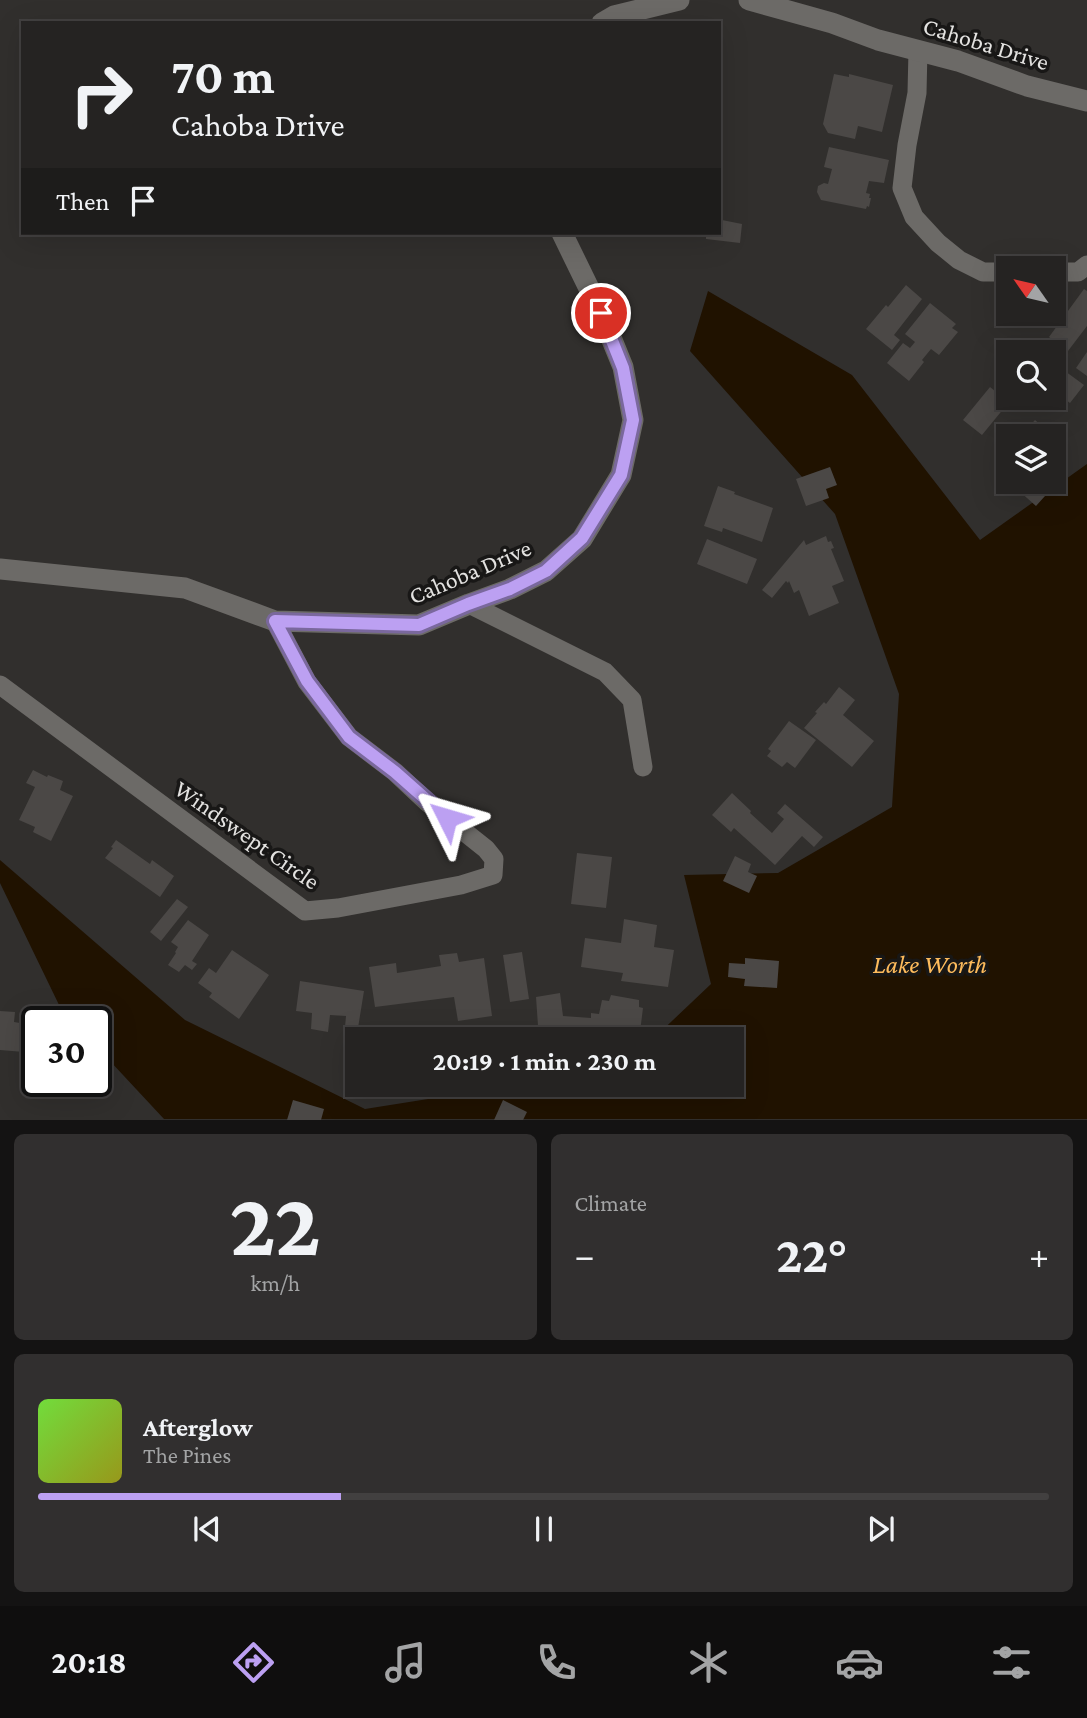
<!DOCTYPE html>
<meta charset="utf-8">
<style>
:root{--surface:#252322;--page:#312f2f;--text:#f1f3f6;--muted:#a3a4a5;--line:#424040;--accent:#bca0f2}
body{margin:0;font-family:"Crimson Pro",serif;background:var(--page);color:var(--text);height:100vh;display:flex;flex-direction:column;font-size:26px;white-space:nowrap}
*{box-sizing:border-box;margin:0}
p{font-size:23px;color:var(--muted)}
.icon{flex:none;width:38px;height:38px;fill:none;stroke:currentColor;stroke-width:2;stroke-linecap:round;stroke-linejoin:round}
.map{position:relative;height:1120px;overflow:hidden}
.sheet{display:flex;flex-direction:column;gap:14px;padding:14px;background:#141313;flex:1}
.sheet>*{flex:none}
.banner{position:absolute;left:21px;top:21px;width:700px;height:214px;border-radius:0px;box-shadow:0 7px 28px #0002,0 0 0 2px var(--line);background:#252322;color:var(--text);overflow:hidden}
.needle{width:46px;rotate:304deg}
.fabs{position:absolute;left:996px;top:256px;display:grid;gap:14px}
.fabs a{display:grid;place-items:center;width:70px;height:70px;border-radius:0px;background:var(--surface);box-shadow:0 7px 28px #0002,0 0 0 2px var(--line);font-size:35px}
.speed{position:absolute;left:21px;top:1006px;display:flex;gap:14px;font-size:35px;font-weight:700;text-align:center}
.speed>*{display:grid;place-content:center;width:91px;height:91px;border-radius:50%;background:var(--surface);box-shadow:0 7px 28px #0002,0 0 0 2px var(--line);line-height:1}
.speed .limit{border:4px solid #111;border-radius:10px;background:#fff;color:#111}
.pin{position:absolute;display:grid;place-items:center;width:60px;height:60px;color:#fff;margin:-30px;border:4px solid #fff;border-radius:50%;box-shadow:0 2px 7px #0007}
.me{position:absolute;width:77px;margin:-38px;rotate:310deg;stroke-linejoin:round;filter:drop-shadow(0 0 5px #0008)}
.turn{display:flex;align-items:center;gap:24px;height:147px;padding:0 35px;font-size:32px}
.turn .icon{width:91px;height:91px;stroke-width:2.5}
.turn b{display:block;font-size:49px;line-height:60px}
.then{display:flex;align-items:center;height:66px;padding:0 35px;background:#0003;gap:14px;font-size:26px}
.big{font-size:52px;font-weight:700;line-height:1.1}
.sheet .tile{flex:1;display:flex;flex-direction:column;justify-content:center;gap:10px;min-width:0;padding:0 24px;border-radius:10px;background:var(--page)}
.sheet .dial{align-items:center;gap:0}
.dial b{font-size:91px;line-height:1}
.song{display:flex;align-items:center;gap:21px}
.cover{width:84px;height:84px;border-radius:10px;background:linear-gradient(135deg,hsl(100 70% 55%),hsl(60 70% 35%))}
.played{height:7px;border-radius:4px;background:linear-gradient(90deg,var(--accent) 30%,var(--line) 30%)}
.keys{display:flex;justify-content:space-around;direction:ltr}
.heat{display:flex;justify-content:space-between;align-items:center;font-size:38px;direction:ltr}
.sheet .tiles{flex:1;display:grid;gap:14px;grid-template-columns:1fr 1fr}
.tile:last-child{grid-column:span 2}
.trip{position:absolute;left:345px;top:1027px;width:399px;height:70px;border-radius:0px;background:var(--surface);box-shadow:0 7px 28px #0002,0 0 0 2px var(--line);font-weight:700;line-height:70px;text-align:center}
.menu{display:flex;height:112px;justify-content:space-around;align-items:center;background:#0f0e0e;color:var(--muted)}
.menu .icon{width:49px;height:49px}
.menu .active{color:var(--accent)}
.menu b{font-size:32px;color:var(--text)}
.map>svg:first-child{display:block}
.water{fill:#201200}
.building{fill:#4b4846}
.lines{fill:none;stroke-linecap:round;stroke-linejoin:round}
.minor{stroke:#6c6a67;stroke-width:19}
.tertiary{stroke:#6c6a67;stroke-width:21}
.route-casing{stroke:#7a689d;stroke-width:18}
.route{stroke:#bca0f2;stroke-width:12}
.labels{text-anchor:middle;stroke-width:7;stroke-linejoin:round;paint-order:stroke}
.street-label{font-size:24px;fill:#e3e2e0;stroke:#181716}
.water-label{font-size:26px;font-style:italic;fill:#fdbb5c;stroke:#181716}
</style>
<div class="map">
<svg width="1087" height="1120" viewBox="0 0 1087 1120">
<rect width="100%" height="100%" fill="#312f2d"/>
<!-- water -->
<path class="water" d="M708,291l144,84 128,165 107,-76v655h-923l-68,-73v-24h-22l-13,-13 -61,-126v-23l185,160 180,89 151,-24h216v-45l-79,-1 58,-55 -27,-109 94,-2 114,-66 7,-113 -64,-180 -145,-163z"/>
<!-- building -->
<path class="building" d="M834,74l15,3v-3l44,11 -11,47 -24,-6 -3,13 -27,-6 -5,-9z
M829,147l60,13 -5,23 -15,-2 -3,12 4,1 -1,4h2l-2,9 -2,-1 -1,3 -45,-9 -4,-8 1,-6 6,-3 4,1 4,-15 -8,-2z
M719,208h4l-1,12 20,4 -2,19 -34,-4v-6h13z
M906,285l16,14 -28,36 6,5 -8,10 -26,-21 20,-24 2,2z
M1084,289l3,2v35l-19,25 -19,-14z
M930,303l26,21 -4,4 6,4 -19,23 -8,-6 -9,11 2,2 -15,19 -22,-18 16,-20 7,5 5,-6 -10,-8z
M1087,352v24l-11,-8z
M1054,363l30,22 -14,18 -16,-12z
M990,387l19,15 -27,33 -19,-15z
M1035,420l8,7 -8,9h-14z
M1054,450l3,4 -2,2 7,6 -6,8 7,6 -27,30 -26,-23 2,-2h42z
M830,467l7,18 -11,4 3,9 -23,8 -10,-27z
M718,486l17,6 -1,2 39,14 -11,34 -39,-14 -1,4 -18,-6z
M826,536l2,6 3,-1 3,7 -3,1 13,32 -12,5 7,17 -30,13 -10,-26 -5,3 -5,-12 -1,2 -2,-2 -14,17 -10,-8 42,-50 2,5z
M707,539l50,20 -10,25 -50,-20z
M839,687l16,13 -12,15 31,26 -22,26 -48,-39 13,-15 -2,-1 9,-10 2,2z
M789,721l27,19 -21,28 -8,-6 -5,5 -15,-11 4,-5 -3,-2z
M33,770l14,7 1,-2 15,6 -3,9 13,6 -22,45 -18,-9 2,-5 -16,-7 16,-33 -9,-4z
M732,793l19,18 -1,2 22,20 12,-14 -7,-6 8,-9 38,33 -9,10 -12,-11 -27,29 -41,-37 -3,4 -19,-17z
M116,840l34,24 2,-4 22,16 -14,21 -55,-39 8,-10 -2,-1z
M577,853l35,4 -6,51 -35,-4z
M735,856l16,8 -3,8 9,4 -8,17 -26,-12z
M177,899l11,8 -27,34 -11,-9z
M624,919l33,6 -3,22 20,3 -6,37 -47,-6 2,-8 -42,-6 4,-29 36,5z
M188,920l21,15 -17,26 5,3 -5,6 -7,-5 -6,7 -11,-7 8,-12 -1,-1 3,-5 -7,-5z
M232,950l37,25 -30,44 -30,-22 3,-4 -14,-10 11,-15 7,5z
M522,952l7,47 -19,3 -7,-47z
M457,953l2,9 25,-4 8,58 -34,5 -4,-24 -79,10 -6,-40 27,-4 1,10 44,-7 -2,-11z
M745,958l34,3 -2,27 -33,-2 1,-7 -17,-2 1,-14 16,1z
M300,981l64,10 -6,37 -13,-1 1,-11 -16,-1 -2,17 -17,-3 1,-16 -16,-2z
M560,993l3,23 28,2v-5l8,1 3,-14 7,1 2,-6 28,5v7l4,1 -4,32h-100l-3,-43z
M0,1011l15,1 -1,10 12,2 -2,28 -24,-2z
M293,1100l31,9 -3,11h-34z
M503,1100l24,12 -4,8h-29z"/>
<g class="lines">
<!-- minor -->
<path class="minor" d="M918,50l-1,43 -10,52 -5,43 12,29 24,26 21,17 24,12h25
M1054,272h24l9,-7
M469,604l136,68 27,28 11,67
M0,685l305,226 33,-3 123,-23 32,-10 1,-16 -8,-10 -59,-47 -32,-30 -46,-35 -42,-55 -32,-61"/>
<!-- tertiary -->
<path class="tertiary" d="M749,0l83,23 46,17 80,21 69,25 60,15
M602,23l12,-7 65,-16
M0,569l185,19 90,33 144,4 50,-21 41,-15 36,-18 36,-32 39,-64 12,-55 -10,-53 -22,-54 -39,-80"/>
</g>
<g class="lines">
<defs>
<path id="route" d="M447,818l-52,-46 -46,-35 -42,-56 -32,-60 144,4 49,-21 42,-15 36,-18 36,-33 39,-63 12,-55 -10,-52 -22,-55"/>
</defs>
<!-- route casing -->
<use href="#route" class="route-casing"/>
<!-- route -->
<use href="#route" class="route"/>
</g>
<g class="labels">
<!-- street labels -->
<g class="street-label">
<text transform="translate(986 44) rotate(17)" y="8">Cahoba Drive</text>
<text transform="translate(470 572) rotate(-23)" y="8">Cahoba Drive</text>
<text transform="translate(247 835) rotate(35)" y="8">Windswept Circle</text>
</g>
<!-- water labels -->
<g class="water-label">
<text x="930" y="973">Lake Worth</text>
</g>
</g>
</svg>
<div class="fabs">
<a><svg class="needle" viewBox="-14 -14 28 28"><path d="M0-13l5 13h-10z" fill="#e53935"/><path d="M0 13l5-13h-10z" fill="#a3a4a5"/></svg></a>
<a><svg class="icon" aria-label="search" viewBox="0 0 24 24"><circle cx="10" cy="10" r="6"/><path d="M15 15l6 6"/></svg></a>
<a><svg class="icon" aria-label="layers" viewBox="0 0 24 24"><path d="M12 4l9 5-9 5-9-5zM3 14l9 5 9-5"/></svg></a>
</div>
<div class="speed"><div class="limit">30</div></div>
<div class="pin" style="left:601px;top:313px;background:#d93025"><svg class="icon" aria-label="arrive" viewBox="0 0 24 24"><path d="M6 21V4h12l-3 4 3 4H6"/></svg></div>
<svg class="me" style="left:447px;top:818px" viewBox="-20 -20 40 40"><path d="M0-17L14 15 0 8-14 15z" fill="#bca0f2" stroke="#fff" stroke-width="4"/></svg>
<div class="trip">20:19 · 1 min · 230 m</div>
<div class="banner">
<div class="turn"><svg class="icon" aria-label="right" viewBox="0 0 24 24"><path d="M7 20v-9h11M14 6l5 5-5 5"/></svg><div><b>70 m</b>Cahoba Drive</div></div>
<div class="then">Then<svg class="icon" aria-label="arrive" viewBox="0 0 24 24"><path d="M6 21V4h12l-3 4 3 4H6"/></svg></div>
</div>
</div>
<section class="sheet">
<div class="tiles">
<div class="tile dial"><b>22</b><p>km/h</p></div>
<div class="tile"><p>Climate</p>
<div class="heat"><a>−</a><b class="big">22°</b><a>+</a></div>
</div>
<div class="tile">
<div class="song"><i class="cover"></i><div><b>Afterglow</b><p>The Pines</p></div></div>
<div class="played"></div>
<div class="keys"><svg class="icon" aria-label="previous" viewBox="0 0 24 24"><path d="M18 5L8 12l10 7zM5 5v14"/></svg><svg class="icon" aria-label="pause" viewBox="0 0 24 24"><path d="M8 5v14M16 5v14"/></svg><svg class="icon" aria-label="next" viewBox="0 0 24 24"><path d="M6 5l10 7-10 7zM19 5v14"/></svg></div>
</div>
</div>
</section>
<nav class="menu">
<b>20:18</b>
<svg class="icon active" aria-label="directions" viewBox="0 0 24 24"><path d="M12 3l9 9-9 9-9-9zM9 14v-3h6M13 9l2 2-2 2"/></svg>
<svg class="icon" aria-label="music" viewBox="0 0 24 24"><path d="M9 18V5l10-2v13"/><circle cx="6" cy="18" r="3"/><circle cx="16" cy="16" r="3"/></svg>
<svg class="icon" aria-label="phone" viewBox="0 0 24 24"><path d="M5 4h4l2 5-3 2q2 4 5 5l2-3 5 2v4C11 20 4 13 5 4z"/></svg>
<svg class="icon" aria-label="climate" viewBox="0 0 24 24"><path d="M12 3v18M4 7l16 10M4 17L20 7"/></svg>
<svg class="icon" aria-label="car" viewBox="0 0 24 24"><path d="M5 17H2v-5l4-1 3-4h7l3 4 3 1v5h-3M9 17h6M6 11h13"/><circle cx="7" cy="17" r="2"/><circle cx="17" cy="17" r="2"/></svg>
<svg class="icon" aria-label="filters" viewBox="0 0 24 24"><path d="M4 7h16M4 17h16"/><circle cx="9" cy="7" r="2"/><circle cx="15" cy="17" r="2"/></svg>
</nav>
